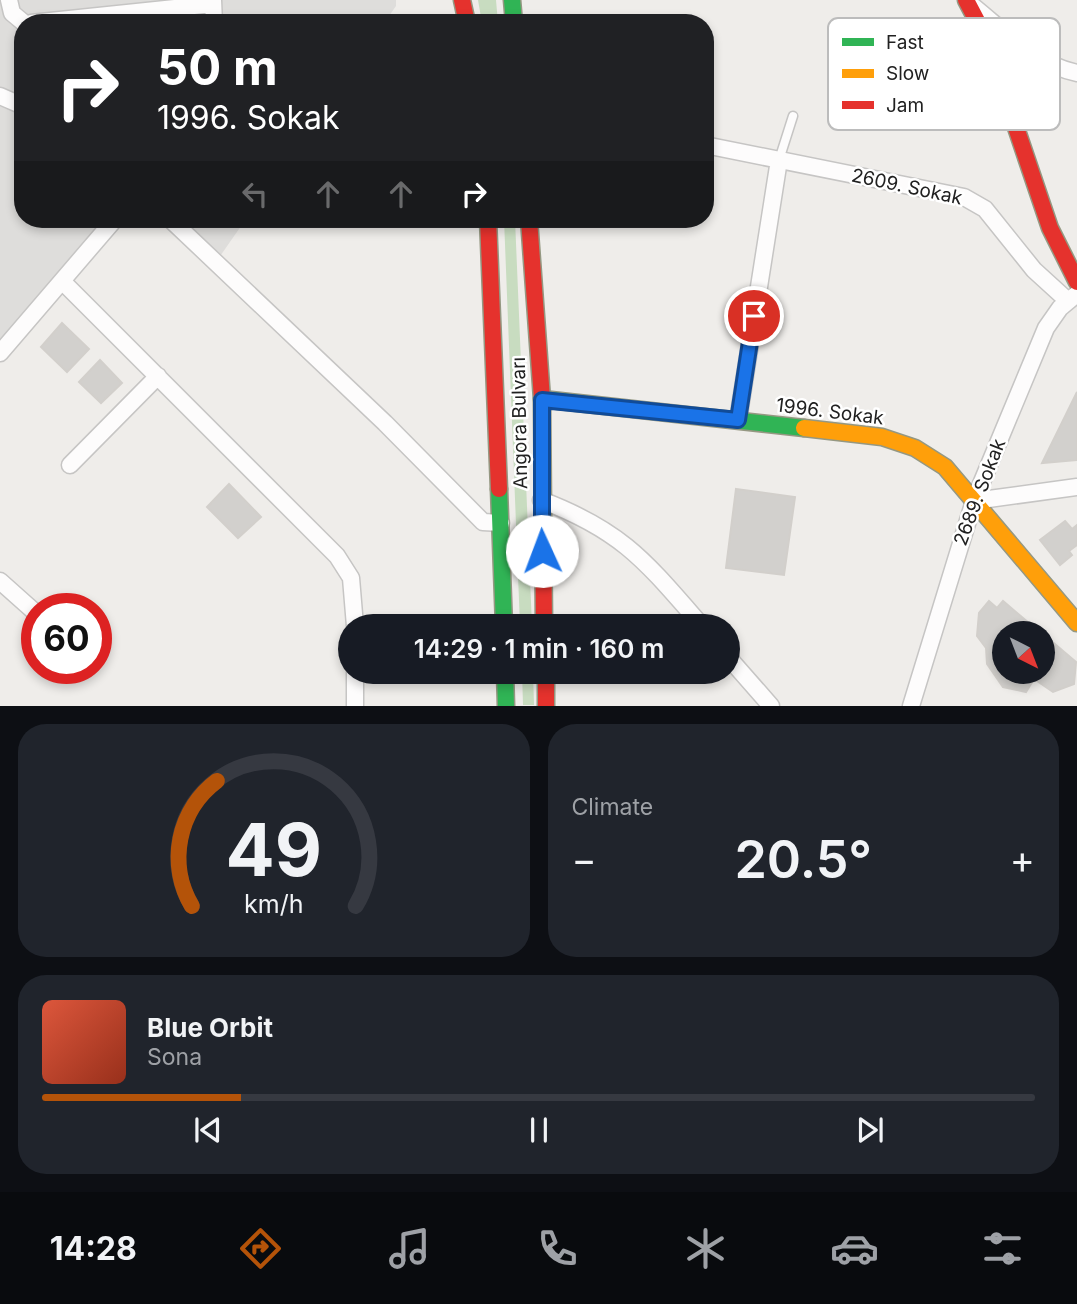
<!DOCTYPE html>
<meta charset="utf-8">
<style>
:root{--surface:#171b24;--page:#20242c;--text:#f1f3f6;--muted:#9ea1a6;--line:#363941;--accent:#b45309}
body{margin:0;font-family:Inter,sans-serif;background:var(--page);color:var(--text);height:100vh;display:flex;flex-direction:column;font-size:26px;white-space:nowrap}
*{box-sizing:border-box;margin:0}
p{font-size:23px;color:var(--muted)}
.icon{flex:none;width:38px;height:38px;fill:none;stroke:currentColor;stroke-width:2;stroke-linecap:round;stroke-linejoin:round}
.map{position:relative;height:706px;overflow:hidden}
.side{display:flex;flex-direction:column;gap:18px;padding:18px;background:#0d0f14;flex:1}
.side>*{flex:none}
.banner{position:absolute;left:14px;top:14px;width:700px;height:214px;border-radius:28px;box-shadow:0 4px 10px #0003;background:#202124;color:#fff;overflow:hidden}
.needle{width:46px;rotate:138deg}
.buttons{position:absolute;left:992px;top:621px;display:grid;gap:14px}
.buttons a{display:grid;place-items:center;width:63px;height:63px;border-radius:50%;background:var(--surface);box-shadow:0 4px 10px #0003;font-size:35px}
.speed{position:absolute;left:21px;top:593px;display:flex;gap:14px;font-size:35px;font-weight:700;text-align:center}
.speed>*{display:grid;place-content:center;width:91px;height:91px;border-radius:50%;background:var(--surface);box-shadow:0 4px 10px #0003;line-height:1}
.speed .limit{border:10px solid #d22;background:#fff;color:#111}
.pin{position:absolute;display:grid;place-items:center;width:60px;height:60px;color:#fff;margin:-30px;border:4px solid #fff;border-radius:50%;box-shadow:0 2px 7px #0007}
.me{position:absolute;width:77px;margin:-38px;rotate:358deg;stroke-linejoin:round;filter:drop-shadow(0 0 5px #0008)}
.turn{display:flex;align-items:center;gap:24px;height:147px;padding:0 28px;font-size:32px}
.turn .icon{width:91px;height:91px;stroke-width:2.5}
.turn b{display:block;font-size:49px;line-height:60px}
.lanes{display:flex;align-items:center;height:66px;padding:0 28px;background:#0003;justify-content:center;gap:35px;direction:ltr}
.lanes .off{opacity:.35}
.big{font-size:52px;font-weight:600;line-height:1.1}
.side .tile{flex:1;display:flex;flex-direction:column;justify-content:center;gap:10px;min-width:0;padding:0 24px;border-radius:28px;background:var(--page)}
.side .dial{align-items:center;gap:0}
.dial svg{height:182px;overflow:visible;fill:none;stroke:var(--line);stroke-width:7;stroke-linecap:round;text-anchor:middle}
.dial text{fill:var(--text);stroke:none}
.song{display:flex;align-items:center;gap:21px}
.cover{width:84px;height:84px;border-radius:10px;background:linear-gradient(135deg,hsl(10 70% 55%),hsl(10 70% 35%))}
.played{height:7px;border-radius:4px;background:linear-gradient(90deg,var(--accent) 20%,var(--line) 20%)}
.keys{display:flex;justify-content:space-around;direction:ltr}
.heat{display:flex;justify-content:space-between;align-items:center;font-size:38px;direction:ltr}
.side .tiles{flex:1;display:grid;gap:18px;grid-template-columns:1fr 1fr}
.tile:last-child{grid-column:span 2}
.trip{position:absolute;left:338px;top:614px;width:402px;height:70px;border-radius:35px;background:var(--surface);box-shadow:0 4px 10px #0003;font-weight:600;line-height:70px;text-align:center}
.tab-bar{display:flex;height:112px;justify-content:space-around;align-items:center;background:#090b0e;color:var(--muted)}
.tab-bar .icon{width:49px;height:49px}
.tab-bar .on{color:var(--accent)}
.tab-bar b{font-size:32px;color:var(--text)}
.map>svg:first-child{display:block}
.residential{fill:#dedddb}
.forest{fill:#c8dcc0}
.building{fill:#d2d0cd;stroke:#d2cfcb;stroke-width:2}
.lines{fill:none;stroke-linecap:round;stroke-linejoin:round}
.lane-casing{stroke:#c6c5c4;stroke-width:11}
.street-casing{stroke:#c6c5c4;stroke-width:19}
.fast-casing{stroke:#959882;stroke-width:19}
.slow-casing{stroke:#959882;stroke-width:19}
.jam-casing{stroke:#959882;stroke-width:19}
.lane{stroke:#fdfcfc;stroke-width:8}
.street{stroke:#fdfcfc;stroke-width:16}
.fast{stroke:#30b455;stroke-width:16}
.slow{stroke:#ff9f0a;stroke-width:16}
.jam{stroke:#e5322d;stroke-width:16}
.route-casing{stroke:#114b97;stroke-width:18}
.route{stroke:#1a73e8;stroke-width:12}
.labels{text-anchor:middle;stroke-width:5;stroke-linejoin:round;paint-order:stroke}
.street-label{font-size:19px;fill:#212121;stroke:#fff}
.key{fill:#fff;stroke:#bcbcbc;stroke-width:2}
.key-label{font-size:19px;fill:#212121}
</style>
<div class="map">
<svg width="1077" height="706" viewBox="0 0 1077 706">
<rect width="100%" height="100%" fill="#efedea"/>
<!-- residential -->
<path class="residential" d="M0,0h396v6l-12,17h-361v196h92l-115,134z
M170,219h76l-30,43z"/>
<!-- forest -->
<path class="forest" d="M478,0h18l2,23h-16z
M504,219h11l17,407h-12z
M522,672h11l1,33h-11z"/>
<!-- building -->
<path class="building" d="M62,323l27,26 -22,23 -26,-25z
M100,360l22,23 -21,20 -22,-21z
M1077,392v68l-35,3z
M229,484l32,33 -23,21 -31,-31z
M736,489l59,8 -11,78 -58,-7z
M1065,521l7,8 5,-4v20l-8,6 3,4 -12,10 -20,-25z
M989,601l8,7 6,-7 39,33h-38v38h39v-38l33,28 -2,22 -21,8 -19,-13 -8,13 -23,-5 -16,-23 -1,-16 -9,-12 2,-23z"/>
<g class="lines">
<defs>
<path id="lane" d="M779,160l14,-44"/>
<path id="street" d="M9,0l3,13 12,10
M213,0l1,23
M974,7c32,26 62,57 103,66
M31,23l182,-19
M0,96l23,10
M705,145l259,52 21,12 49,61 34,31
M170,219l215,204 98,99 18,1
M62,281l275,275 14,22 4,48
M0,353l115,-134
M738,420l41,-260
M70,465l88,-89
M541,500c82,31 105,62 161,126
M974,501l103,-14
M0,581l37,33
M728,657l43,49
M355,672v34
M911,706l63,-205 72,-173 14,-20 17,-14"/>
<path id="fast" d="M512,0l2,23
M542,399l262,29
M499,489l5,137
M505,672l1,34"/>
<path id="slow" d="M804,428l78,9 33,11 30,19 132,156"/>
<path id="jam" d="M462,0l5,23
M966,0l19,36 65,192 27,54
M488,219l11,270
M529,219l13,180 2,227
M546,672v34"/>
</defs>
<!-- lane casing -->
<use href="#lane" class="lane-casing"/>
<!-- street casing -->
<use href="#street" class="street-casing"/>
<!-- fast casing -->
<use href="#fast" class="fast-casing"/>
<!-- slow casing -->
<use href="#slow" class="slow-casing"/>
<!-- jam casing -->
<use href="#jam" class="jam-casing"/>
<!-- lane -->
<use href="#lane" class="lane"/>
<!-- street -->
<use href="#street" class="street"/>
<!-- fast -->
<use href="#fast" class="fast"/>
<!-- slow -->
<use href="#slow" class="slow"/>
<!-- jam -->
<use href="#jam" class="jam"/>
</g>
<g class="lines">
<defs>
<path id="route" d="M542,551v-151l196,20 16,-104"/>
</defs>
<!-- route casing -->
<use href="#route" class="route-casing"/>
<!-- route -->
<use href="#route" class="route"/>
</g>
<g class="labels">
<!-- street labels -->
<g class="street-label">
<text transform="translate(907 186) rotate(12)" y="7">2609. Sokak</text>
<text transform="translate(830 411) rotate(7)" y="7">1996. Sokak</text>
<text transform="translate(519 423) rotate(-91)" y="7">Angora Bulvarı</text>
<text transform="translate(979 492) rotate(-69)" y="7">2689. Sokak</text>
</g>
</g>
<!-- legend -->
<rect x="828" y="18" width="232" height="112" rx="10" class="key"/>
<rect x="842" y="38" width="32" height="8" fill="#30b455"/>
<rect x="842" y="69" width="32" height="9" fill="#ff9f0a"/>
<rect x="842" y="101" width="32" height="8" fill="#e5322d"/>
<g class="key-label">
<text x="886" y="49">Fast</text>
<text x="886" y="80">Slow</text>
<text x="886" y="112">Jam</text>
</g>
</svg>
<div class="buttons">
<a><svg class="needle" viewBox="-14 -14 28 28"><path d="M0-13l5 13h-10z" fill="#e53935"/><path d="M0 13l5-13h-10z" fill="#9ea1a6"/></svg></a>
</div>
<div class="speed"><div class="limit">60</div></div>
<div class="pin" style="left:754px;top:316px;background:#d93025"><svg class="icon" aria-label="arrive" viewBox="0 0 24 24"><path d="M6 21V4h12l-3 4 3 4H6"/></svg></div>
<svg class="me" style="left:542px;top:551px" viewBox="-20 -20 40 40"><circle r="19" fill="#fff"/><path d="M0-13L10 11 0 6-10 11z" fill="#1a73e8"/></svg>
<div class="trip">14:29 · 1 min · 160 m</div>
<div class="banner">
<div class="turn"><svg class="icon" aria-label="right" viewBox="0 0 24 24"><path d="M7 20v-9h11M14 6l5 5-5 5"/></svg><div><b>50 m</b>1996. Sokak</div></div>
<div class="lanes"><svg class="icon off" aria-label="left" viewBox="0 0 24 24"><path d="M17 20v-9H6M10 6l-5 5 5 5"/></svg><svg class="icon off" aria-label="ahead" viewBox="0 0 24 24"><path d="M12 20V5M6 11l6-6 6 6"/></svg><svg class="icon off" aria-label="ahead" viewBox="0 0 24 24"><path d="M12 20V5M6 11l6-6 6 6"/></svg><svg class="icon" aria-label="right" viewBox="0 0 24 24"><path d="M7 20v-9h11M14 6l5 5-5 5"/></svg></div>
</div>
</div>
<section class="side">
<div class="tiles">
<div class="tile dial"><svg viewBox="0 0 100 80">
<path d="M14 69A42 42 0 1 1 86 69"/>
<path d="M14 69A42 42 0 0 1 25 14" stroke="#b45309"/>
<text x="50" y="56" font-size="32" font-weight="700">49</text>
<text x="50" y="72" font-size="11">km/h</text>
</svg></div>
<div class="tile"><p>Climate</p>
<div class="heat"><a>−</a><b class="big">20.5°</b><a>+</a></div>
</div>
<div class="tile">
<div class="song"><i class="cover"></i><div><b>Blue Orbit</b><p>Sona</p></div></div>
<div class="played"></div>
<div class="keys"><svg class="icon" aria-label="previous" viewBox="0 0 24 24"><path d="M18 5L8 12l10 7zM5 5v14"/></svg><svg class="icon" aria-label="pause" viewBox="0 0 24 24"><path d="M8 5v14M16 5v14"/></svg><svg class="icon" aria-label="next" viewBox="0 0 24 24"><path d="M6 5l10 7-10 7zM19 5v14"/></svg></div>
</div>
</div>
</section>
<nav class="tab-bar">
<b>14:28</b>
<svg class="icon on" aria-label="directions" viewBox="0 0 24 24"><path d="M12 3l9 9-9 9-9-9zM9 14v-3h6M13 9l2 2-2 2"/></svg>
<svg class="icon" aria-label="music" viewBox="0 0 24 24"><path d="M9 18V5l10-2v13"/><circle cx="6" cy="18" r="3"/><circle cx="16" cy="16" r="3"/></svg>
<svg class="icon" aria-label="phone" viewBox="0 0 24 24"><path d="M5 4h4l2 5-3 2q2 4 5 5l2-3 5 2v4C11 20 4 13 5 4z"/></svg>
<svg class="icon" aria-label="climate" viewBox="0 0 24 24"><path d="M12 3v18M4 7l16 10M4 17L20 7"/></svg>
<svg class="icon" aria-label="car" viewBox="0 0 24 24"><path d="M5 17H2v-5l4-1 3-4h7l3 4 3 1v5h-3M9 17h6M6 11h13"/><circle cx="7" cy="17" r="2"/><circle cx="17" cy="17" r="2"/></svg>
<svg class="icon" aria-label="filters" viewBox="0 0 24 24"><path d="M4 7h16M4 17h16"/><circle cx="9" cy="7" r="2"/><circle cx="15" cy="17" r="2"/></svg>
</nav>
